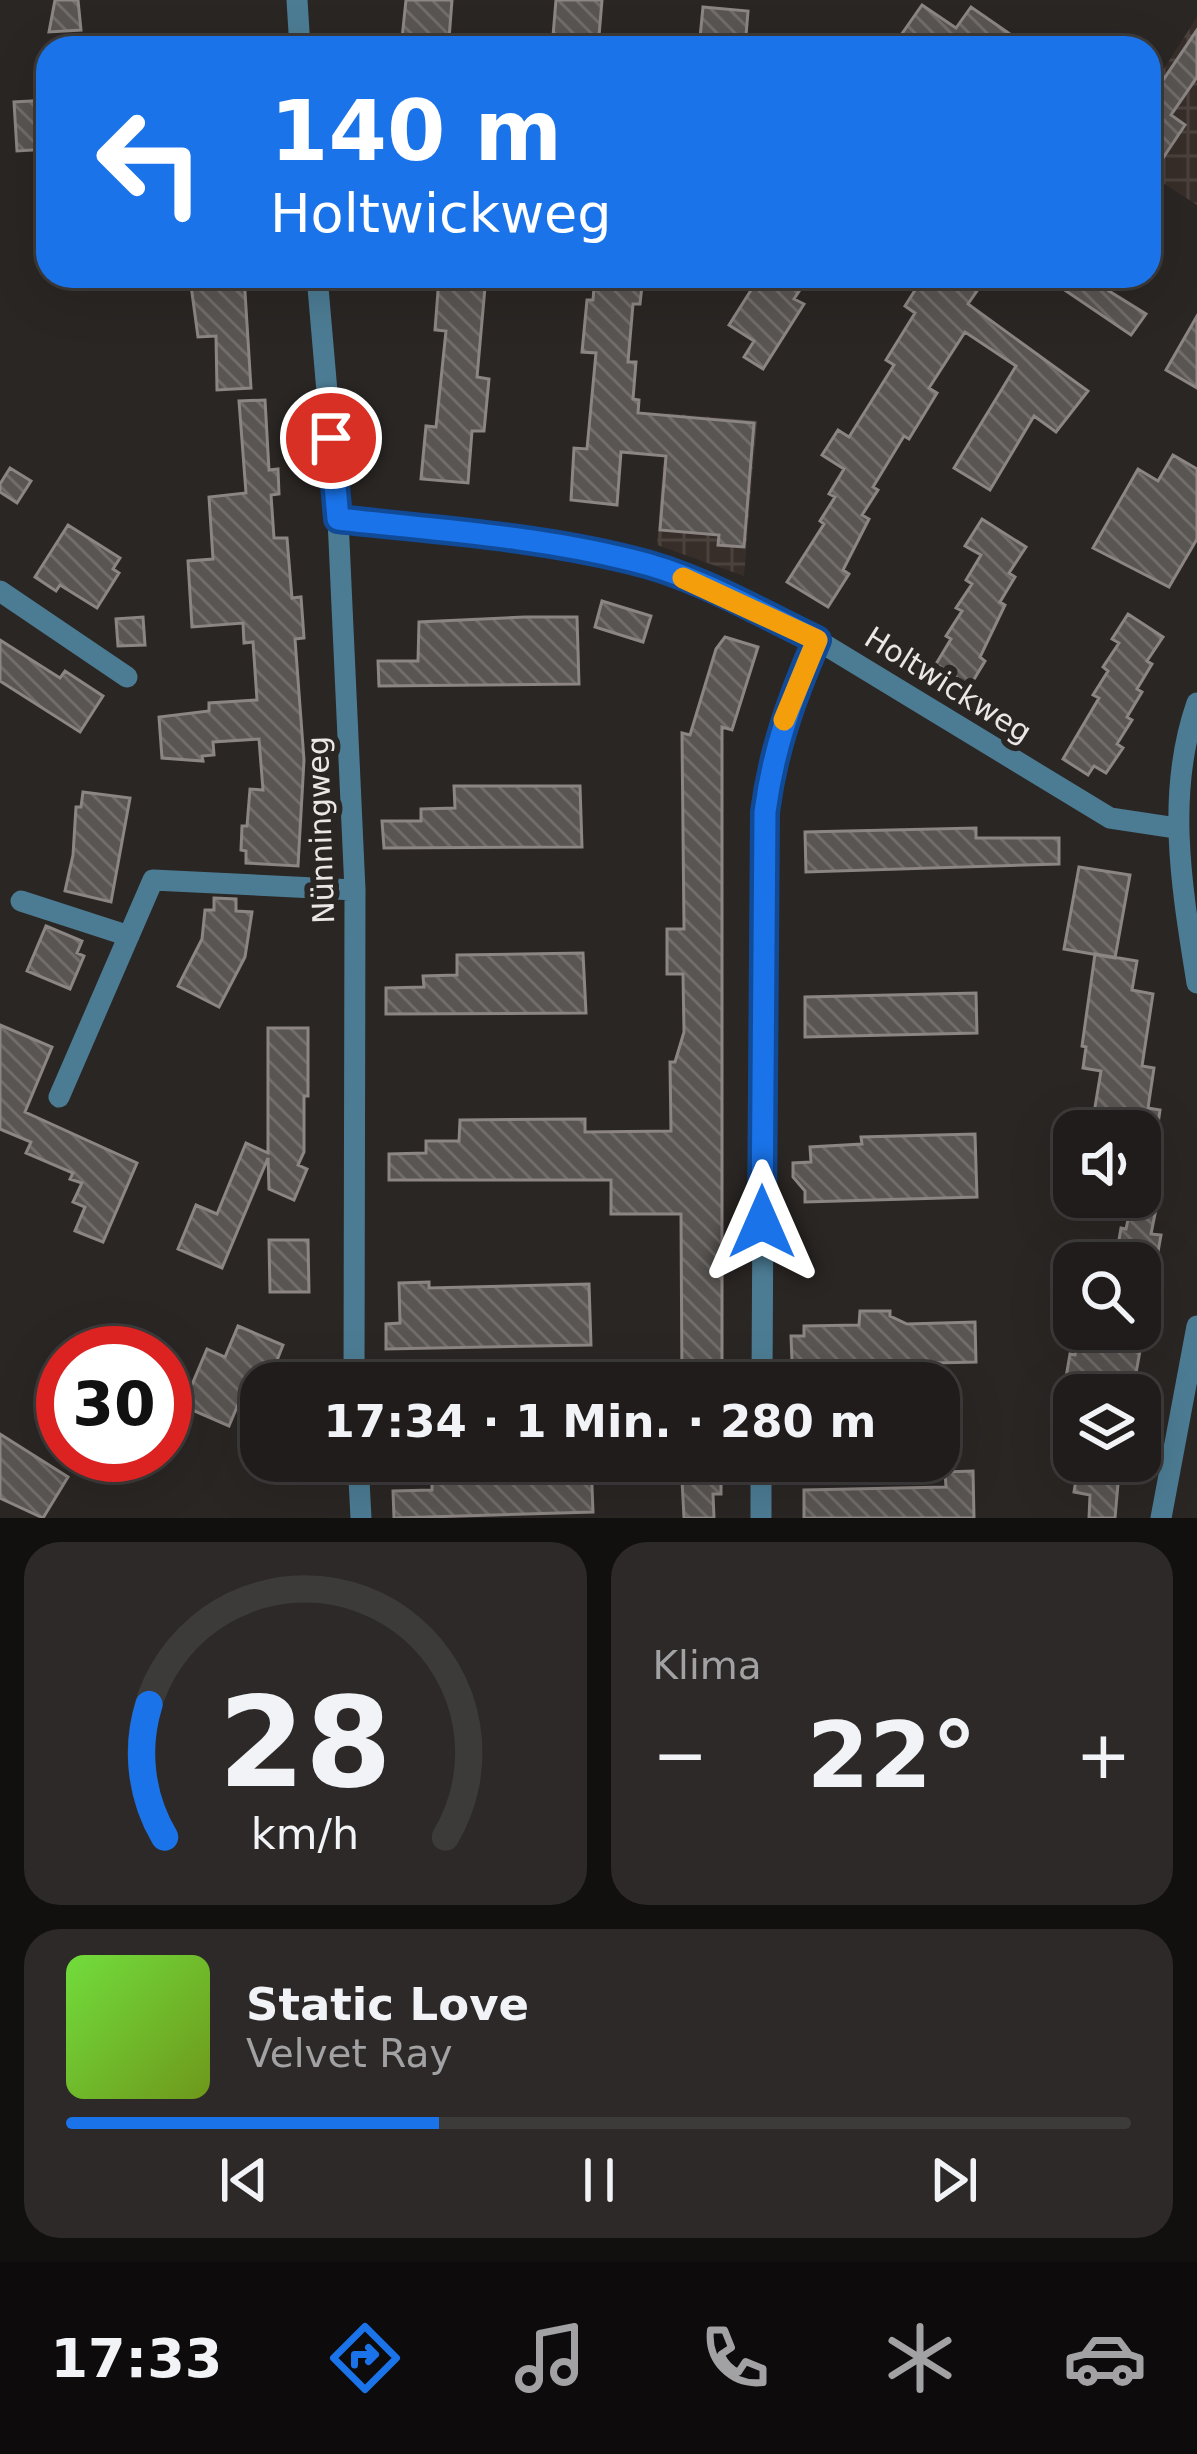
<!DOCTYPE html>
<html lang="de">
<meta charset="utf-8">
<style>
:root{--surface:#201c1b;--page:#2d2928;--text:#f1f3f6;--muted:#a2a1a3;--line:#3d3a3a;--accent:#1a73e8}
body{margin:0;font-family:"DejaVu Sans",sans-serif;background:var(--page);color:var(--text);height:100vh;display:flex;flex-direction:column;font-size:45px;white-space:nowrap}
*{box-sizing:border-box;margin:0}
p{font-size:39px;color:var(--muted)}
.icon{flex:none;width:66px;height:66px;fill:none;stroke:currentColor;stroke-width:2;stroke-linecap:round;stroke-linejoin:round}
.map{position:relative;height:1518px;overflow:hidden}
.panel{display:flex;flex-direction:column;gap:24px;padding:24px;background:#120f0f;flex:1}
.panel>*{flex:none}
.hud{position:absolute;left:36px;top:36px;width:1125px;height:252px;border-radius:36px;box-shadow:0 12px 48px #0002,0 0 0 3px var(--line);background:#1a73e8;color:#fff;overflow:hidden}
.fabs{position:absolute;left:1053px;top:1110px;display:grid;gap:24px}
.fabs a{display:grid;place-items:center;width:108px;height:108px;border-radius:24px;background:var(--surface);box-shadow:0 12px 48px #0002,0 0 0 3px var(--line);font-size:60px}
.speed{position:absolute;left:36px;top:1326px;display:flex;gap:24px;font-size:60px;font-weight:700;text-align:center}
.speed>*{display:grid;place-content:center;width:156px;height:156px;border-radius:50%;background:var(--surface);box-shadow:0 12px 48px #0002,0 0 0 3px var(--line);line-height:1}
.speed .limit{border:18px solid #d22;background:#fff;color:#111}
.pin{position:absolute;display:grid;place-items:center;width:102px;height:102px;color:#fff;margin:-51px;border:6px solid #fff;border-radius:50%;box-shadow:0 3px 12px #0007}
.me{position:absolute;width:132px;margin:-66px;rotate:0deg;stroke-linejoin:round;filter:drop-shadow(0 0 9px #0008)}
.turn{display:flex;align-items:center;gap:42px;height:252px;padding:0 36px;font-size:54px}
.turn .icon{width:156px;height:156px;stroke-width:2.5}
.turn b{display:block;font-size:84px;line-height:102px}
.big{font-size:90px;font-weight:700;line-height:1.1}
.panel .widget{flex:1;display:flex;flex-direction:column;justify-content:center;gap:18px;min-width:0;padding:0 42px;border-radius:36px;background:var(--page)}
.panel .dial{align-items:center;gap:0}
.dial svg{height:312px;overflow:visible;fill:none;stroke:var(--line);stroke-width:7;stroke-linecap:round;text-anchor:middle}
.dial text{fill:var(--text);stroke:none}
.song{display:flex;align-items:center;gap:36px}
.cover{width:144px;height:144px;border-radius:18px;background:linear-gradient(135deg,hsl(100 70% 55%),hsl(80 70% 35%))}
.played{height:12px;border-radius:6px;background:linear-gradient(90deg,var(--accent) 35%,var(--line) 35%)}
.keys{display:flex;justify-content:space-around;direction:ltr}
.heat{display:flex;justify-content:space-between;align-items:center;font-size:66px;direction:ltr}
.panel .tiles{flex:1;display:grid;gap:24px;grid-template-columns:1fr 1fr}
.widget:last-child{grid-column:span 2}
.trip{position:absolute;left:240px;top:1362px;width:720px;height:120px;border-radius:36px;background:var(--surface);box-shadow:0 12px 48px #0002,0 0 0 3px var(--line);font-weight:700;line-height:120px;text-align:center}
.tab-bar{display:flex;height:192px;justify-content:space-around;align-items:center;background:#0d0b0b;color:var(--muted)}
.tab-bar .icon{width:84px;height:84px}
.tab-bar .active{color:var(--accent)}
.tab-bar b{font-size:54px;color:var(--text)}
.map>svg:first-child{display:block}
.industrial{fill:url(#industrial-grid)}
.building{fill:url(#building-back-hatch);stroke:#8b8583;stroke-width:3}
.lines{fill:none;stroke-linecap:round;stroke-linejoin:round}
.street{stroke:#4c7c94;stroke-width:21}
.route-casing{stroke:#114b97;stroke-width:30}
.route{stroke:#1a73e8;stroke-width:21}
.slow{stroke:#f59e0b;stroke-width:21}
.labels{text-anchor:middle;stroke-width:12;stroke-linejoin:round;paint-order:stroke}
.street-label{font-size:30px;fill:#eae7e6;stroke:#2a2624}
</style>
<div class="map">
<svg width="1197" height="1518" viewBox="0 0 1197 1518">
<defs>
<pattern id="industrial-grid" width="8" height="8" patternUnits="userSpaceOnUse" patternTransform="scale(3)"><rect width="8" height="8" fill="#382e29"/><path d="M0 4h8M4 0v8" fill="none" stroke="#4b423e"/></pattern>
<pattern id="building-back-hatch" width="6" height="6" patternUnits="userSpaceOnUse" patternTransform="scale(3)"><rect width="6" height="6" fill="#595552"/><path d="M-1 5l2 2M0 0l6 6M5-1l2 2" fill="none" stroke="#716d6b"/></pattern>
</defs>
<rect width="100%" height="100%" fill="#2a2624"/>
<!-- industrial -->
<path class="industrial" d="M1197,17v188l-48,-31v-82z
M667,413l90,8 -13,155 -87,-31z"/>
<!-- building -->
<path class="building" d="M55,0h23l3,30 -32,2z
M406,0h46l-3,39 -11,-1 -1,10h-36z
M556,0h46l-4,48h-46z
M922,5l34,23 15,-21 59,41h-138z
M703,7l45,4 -3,37h-46z
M1197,30v47l-26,38 14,10 -36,54v-51l12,-18 -12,-9z
M48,100v49l-31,2 -3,-49z
M194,276h50l7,112 -34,2 -1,-54 -18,1 -8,-59z
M486,276l-9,101 12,2 -5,52h-12l-4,52 -47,-4 5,-53 10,1 10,-96 -11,-1 4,-52z
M595,276h48l-3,28h-7l-5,58h8l-3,37 6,1 -1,13 116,10 -10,124 -26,-2 1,-10 -59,-5 6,-74 -45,-4 -4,53 -46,-5 3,-52 13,1 9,-96 -14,-1 5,-52h6z
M760,276h49l-15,23 10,5 -41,65 -19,-12 10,-16 -25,-16z
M924,276h36l19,12 -11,16 120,87 -32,41 -22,-16 -44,74 -36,-22 62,-102 -51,-34 -36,56 8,5 -28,46 -5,-3 -31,51 5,3 -16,25 7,4 -26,51 6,4 -21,33 -41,-25 37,-58 -4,-3 15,-24 -6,-3 15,-25 -22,-14 16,-25 11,7 45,-72 -8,-5 29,-47 -10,-7z
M1044,276h75l-10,15 37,23 -15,21z
M1197,316v72l-31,-18z
M265,400l4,70 9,-1 1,25 -8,1 3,43h13l5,60 9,-1 3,41 -9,1 9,121 -6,106 -52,-3v-12l-5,-1 1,-24h5l3,-37 13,1 -4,-51 -46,3 1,13 -12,1 1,5 -41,-3 -3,-41 50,-6v-8l48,-3 -4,-58 -9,1 -1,-20 -51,4 -4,-66 25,-2 -4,-62 37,-4 -7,-92z
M1173,455l24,14v70l-28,48 -76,-39 45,-79 20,12z
M10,468l21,13 -14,22 -17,-11v-8z
M982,519l44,28 -17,26 6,4 -15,25 5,3 -25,52 5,4 -15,25 -34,-22 15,-25 -5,-3 16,-25 -6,-3 16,-24 -6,-4 15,-25 -16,-9z
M68,525l52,33 -7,11 6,4 -22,35 -37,-23 -4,6 -21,-14z
M602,601l49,15 -8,26 -48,-15z
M1128,614l35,23 -16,24 5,3 -15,25 5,3 -15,25 5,3 -15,24 6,4 -17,25 -12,-7 -6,9 -25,-16 36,-61 -6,-3 15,-24 -5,-4 16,-24 -7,-4z
M143,617l2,28 -27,1 -2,-27z
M525,617h52l2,67 -200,2 -1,-25h40l1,-39z
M725,637l33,10 -26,83 -10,-3v656h-40l-1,-169h-70v-34h-222v-26l37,-1v-12h33l1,-21 125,-1v13l86,-1 -1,-69h5l9,-30 -1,-58h-16v-45h17l-2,-196 8,2 26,-86z
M0,640l60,38 5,-7 38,25 -23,36 -80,-51z
M454,786h126l2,61 -198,1 -2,-27h39v-12l34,-1z
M83,792l47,6 -19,104 -46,-11 8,-36 3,-48h5z
M976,828v10h83v26l-253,8 -1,-40z
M1079,867l51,8 -15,83 -51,-9z
M214,898l22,1v12l16,1 -7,45 -26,50 -41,-21 24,-47 3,-29h9z
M46,926l36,15 -5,12 7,3 -14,33 -43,-18z
M583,953l3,60 -200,1v-26l38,-1 -1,-11 34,-1v-20z
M1095,954l42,7 -5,29 21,4 -11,72 12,2 -6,40 12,2 -3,21h-66l10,-60 -18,-3 3,-21 -4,-1z
M976,993l1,40 -172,4v-40z
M0,1025l52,22 -27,65 112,51 -34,79 -28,-11 10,-24 -12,-5 9,-19 -12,-4 3,-6 -47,-20 5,-11 -31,-13z
M268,1028h40v68h-4v56l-6,13 9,4 -13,31 -25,-11 -1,-31 -46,110 -44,-19 18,-44 21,9 29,-71 22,10z
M975,1134l2,63 -172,5v-11l-12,-14v-14l18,-1 -1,-15 52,-3 -1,-7z
M1131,1206l25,3 -5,25 10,1 -5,28h-41l6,-35 5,1z
M269,1240h39l1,52h-39z
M429,1282v6l160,-4 2,61 -205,4v-25l14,-1 -1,-40z
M860,1311h30v5l17,8 68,-2 1,40 -171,4v-5h-13l-1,-25h13v-10l55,-1z
M238,1326l45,19 -15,38h-7v6l-14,-6 -18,43 -46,-20 24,-57 18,8z
M1085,1329h59l-12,66h-69l7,-41 5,1 4,-19 4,1z
M0,1434l68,43 -25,41 -43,-20z
M465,1461h126l2,51 -199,6 -1,-27 39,-1v-13l33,-1z
M681,1461h40v33h-8l1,24h-30z
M1079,1461h41l-5,57h-26l1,-23 -16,-3z
M973,1471l1,47h-170v-28l142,-3 -1,-15z"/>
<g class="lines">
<!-- street -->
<path class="street" d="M297,0l3,48
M317,276l21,243 17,371 -1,493
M338,519l171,18 144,30 46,17 118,56 293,178 66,10
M0,591l127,86
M1197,703c-32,91 -15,186 0,280
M21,901l108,35
M59,1097l94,-217 202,10
M762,1383l3,-571c8,-62 27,-114 52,-172
M358,1461l3,57
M761,1518v-57
M1161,1518l36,-192"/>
</g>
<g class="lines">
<defs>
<path id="route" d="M331,438l7,81c97,11 197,17 293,41 65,15 126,51 186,80 -25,57 -44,110 -52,172l-3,410"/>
</defs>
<!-- route casing -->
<use href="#route" class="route-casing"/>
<!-- route -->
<use href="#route" class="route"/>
<!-- slow -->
<path class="slow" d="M683,578l134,62 -33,80"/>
</g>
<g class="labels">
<!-- street labels -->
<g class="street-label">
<text transform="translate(948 685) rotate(32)" y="10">Holtwickweg</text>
<text transform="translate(321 830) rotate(-92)" y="10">Nünningweg</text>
</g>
</g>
</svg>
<div class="fabs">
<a><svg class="icon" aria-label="sound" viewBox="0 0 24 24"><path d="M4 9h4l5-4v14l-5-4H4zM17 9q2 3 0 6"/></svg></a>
<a><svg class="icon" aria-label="search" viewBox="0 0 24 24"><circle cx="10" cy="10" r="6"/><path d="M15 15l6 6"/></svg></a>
<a><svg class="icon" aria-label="layers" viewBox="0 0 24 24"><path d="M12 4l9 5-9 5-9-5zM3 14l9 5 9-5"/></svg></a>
</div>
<div class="speed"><div class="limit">30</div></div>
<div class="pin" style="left:331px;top:438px;background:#d93025"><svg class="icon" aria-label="arrive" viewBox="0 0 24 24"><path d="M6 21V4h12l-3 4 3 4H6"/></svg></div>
<svg class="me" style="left:762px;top:1222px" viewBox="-20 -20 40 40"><path d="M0-17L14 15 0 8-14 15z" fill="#1a73e8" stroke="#fff" stroke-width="4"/></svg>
<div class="trip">17:34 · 1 Min. · 280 m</div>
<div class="hud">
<div class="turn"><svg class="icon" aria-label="left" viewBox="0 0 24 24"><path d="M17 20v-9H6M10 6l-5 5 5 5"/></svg><div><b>140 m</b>Holtwickweg</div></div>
</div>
</div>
<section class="panel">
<div class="tiles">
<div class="widget dial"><svg viewBox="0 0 100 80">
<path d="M14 69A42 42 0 1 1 86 69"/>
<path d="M14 69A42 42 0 0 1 10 35" stroke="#1a73e8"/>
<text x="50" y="56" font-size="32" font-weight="700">28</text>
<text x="50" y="72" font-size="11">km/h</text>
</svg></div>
<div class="widget"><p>Klima</p>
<div class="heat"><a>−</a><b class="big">22°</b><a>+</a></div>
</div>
<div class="widget">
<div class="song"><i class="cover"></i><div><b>Static Love</b><p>Velvet Ray</p></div></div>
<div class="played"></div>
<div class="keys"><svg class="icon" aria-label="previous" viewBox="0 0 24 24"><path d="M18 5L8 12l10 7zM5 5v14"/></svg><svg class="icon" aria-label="pause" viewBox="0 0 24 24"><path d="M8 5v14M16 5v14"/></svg><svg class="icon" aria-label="next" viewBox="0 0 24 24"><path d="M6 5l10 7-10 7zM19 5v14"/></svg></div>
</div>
</div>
</section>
<nav class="tab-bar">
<b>17:33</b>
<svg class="icon active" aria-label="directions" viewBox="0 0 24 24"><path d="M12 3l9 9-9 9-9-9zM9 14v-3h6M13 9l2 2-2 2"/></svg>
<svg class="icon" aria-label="music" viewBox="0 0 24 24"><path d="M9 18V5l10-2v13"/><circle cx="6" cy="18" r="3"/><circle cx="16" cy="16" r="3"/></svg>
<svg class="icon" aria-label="phone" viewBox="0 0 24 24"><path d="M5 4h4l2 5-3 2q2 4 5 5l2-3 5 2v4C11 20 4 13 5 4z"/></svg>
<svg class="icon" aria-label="climate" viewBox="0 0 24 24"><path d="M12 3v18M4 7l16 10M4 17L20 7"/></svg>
<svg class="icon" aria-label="car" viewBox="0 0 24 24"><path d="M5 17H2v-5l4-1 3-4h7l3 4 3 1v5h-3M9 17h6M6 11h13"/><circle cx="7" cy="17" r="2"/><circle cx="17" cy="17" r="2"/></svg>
</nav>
